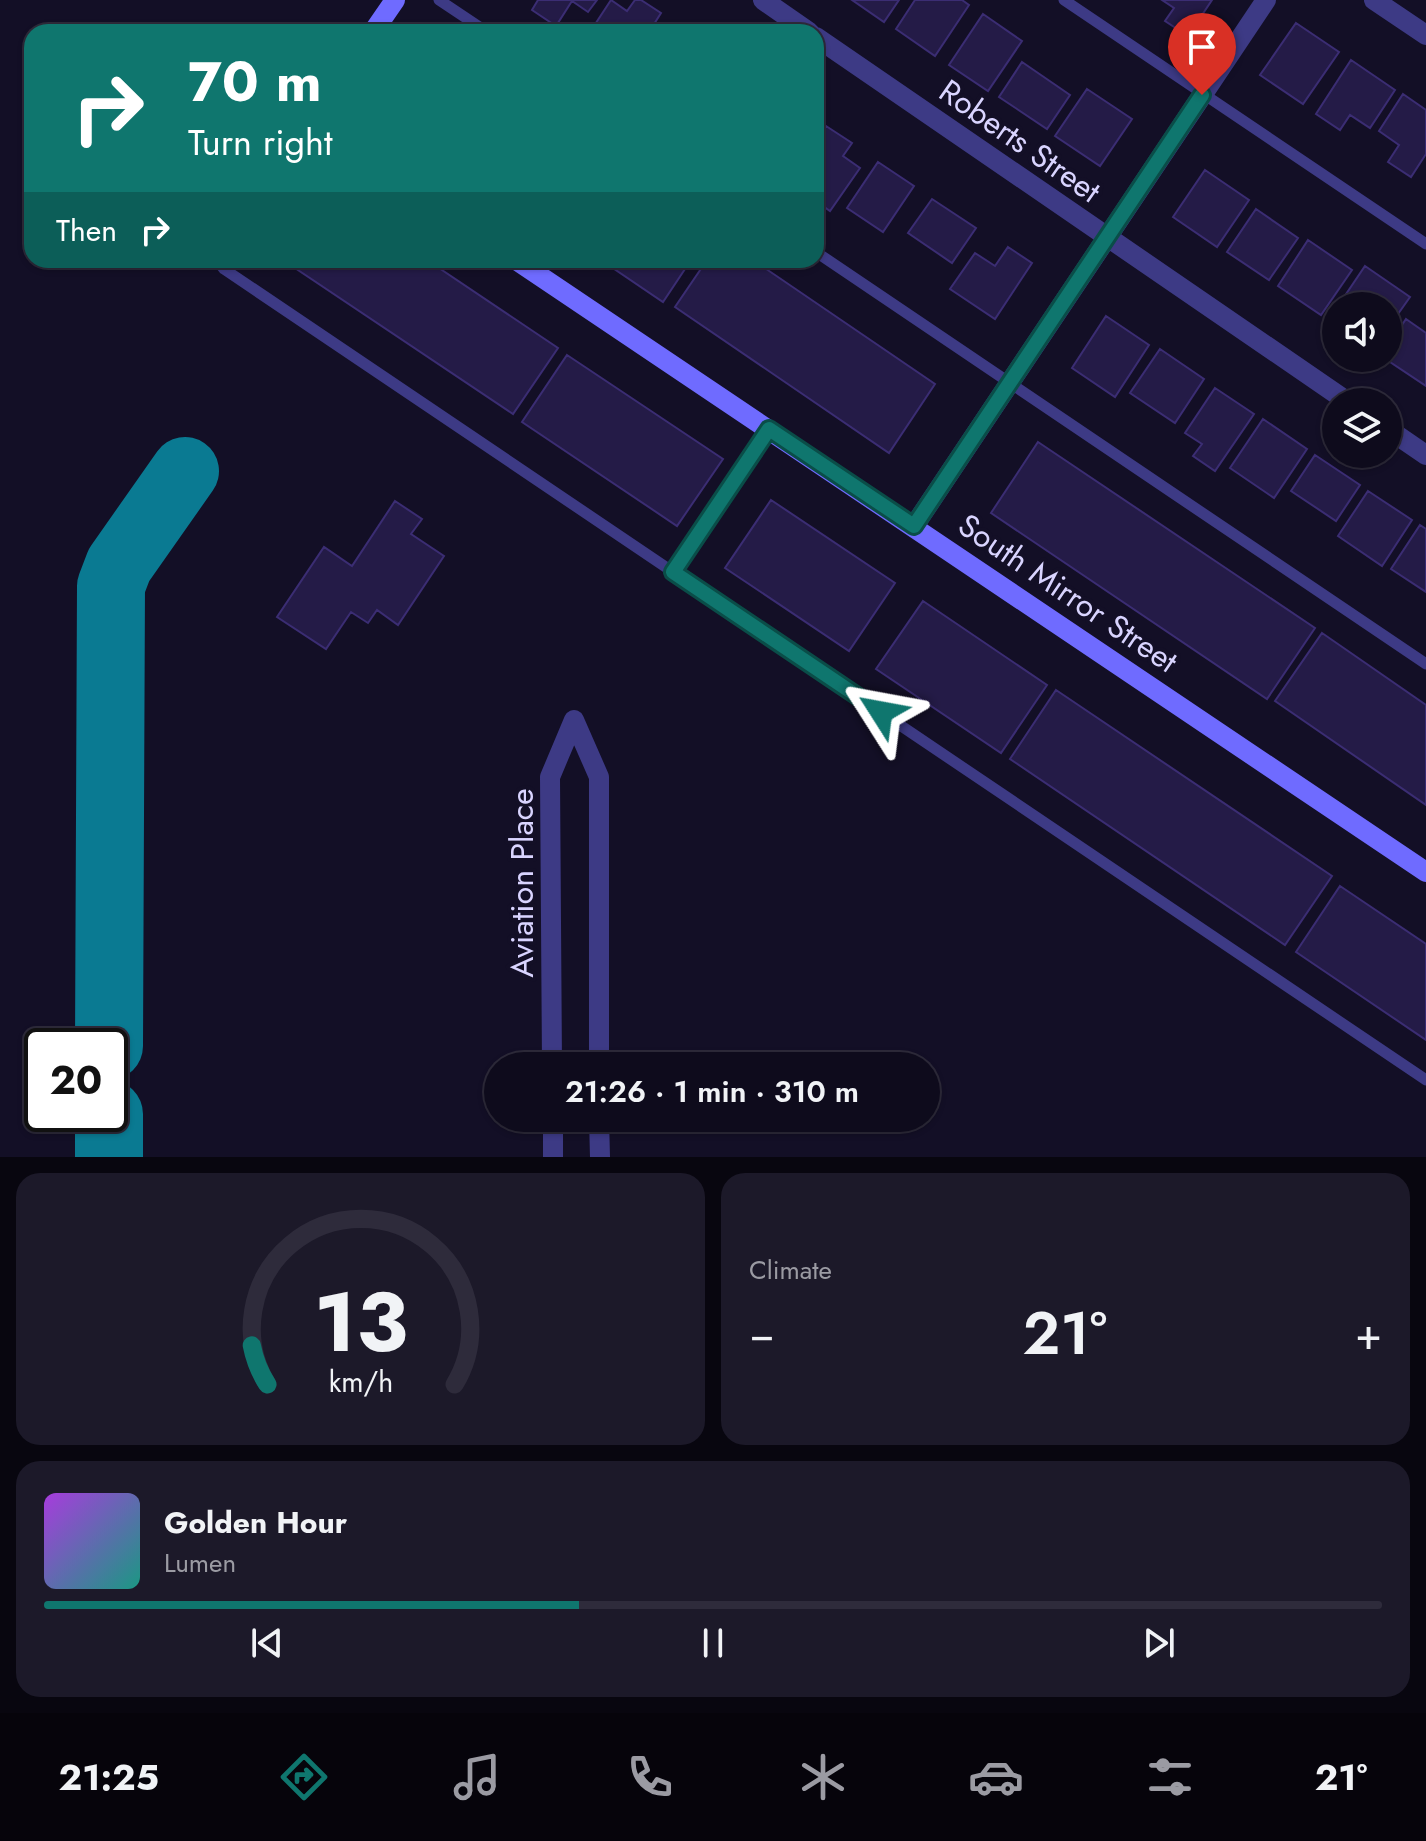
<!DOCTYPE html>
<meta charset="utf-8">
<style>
:root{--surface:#0e0b1c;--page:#1c1929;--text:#f1f3f6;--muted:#9b9ba3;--line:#2e2b3b;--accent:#0f766e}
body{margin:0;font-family:Jost,sans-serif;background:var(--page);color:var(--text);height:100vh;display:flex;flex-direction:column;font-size:30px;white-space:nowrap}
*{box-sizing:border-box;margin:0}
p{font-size:26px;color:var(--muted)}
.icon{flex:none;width:44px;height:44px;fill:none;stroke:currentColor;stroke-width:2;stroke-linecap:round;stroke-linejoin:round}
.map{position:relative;height:1157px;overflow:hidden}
.drawer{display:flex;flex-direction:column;gap:16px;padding:16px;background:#08060f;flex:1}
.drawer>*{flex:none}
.banner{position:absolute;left:24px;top:24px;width:800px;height:244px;border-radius:24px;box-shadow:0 2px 6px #0004,0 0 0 2px var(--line);background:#0f766e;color:#fff;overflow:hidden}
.buttons{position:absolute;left:1322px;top:292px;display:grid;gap:16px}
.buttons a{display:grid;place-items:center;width:80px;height:80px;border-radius:50%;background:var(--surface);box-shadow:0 2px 6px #0004,0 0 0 2px var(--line);font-size:40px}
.speed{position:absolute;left:24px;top:1028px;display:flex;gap:16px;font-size:40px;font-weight:700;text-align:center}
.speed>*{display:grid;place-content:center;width:104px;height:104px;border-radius:50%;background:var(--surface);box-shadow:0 2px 6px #0004,0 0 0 2px var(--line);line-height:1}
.speed .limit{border:4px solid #111;border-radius:12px;background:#fff;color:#111}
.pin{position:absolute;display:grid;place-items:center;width:68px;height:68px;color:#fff;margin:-82px -34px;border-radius:50% 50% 50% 0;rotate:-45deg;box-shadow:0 0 8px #0007}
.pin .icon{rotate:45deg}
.me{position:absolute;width:88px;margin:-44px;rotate:304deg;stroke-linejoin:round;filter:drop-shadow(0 0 6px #0008)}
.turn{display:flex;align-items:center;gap:28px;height:168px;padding:0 32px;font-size:36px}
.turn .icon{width:104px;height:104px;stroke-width:2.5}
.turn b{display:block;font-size:56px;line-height:68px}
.then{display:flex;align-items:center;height:76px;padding:0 32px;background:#0003;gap:16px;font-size:30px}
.big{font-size:60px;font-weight:600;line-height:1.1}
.drawer .widget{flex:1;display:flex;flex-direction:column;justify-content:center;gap:12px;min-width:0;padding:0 28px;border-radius:24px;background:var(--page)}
.drawer .dial{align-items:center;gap:0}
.dial svg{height:208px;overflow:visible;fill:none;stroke:var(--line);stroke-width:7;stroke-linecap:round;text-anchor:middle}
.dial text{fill:var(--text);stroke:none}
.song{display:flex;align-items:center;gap:24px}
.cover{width:96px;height:96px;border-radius:12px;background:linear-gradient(135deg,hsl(280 70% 55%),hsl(170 70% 35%))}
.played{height:8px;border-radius:4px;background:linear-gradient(90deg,var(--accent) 40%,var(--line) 40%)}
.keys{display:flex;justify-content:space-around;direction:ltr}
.heat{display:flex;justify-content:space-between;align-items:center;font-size:44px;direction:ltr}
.drawer .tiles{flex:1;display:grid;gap:16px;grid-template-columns:1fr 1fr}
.widget:last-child{grid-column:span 2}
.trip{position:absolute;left:484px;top:1052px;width:456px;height:80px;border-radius:40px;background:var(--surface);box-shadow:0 2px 6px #0004,0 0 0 2px var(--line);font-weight:600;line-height:80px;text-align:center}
.tabs{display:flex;height:128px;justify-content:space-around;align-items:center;background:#06040b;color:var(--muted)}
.tabs .icon{width:56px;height:56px}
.tabs .selected{color:var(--accent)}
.tabs b{font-size:36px;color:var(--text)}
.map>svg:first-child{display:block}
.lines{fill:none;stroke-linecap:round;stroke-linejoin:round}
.taxiway{stroke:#0a7a92;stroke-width:68}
.building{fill:#241b47;stroke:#3b2d73;stroke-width:2}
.lane{stroke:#3d3a85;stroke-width:11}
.street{stroke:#3d3a85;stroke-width:20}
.secondary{stroke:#6f6bff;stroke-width:20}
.route-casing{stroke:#0a4d48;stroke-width:20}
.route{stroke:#0f766e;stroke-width:14}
.labels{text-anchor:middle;stroke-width:8;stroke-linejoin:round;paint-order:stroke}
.street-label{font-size:32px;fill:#d9d4ff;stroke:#130f26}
</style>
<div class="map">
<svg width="1426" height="1157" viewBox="0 0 1426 1157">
<rect width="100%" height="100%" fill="#130f26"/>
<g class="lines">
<!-- taxiway -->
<path class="taxiway" d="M109,1046l2,-460 8,-21 66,-94
M109,1157v-43"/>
</g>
<!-- building -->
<path class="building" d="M538,0h59l-9,12 -16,-11 -16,25 -24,-16z
M611,0l16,11 8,-11h6l20,13 -12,19h-59z
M852,0h47l-15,22z
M915,0h47l7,5 -34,51 -39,-27z
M1162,0h50l-24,36 -23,-15 9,-13z
M983,14l39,27 -34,50 -39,-26z
M1296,23l43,29 -36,52 -43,-29z
M1351,60l44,30 -25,38 -20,-13 -10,15 -24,-16z
M1022,62l48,33 -23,34 -48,-32z
M1087,89l45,30 -32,47 -45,-30z
M1403,94l23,16v44l-15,23 -23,-15 11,-17 -20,-14z
M826,126l26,17 -9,13 17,12 -30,43 -14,-10v-60z
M878,162l36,24 -31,46 -36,-24z
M1205,170l44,30 -32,47 -44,-30z
M932,199l44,29 -24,35 -44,-30z
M1256,209l42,29 -29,42 -42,-28z
M1308,240l44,30 -31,45 -43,-29z
M1008,247l24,16 -37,56 -45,-30 25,-36 20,13z
M283,260h144l131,88 -45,66z
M601,260h90l-28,42z
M707,260h46l182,124 -46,69 -214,-146z
M1365,266l45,31 -22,31v-22h-50z
M1106,316l43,29 -34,52 -43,-29z
M1406,319l20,14v53l-42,-28h4v-12z
M1160,349l44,30 -29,44 -45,-30z
M567,355l156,104 -46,67 -155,-104z
M1215,388l39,26 -39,57 -22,-15 9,-12 -17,-11z
M1263,419l44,30 -33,49 -44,-30z
M1038,442l277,186 -48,71 -276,-186z
M1315,455l45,30 -24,36 -45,-30z
M1368,491l44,29 -30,46 -44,-30z
M771,500l124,83 -46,68 -124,-83z
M395,501l27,18 -11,15 33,22 -46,69 -21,-15 -9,13 -17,-11 -25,37 -49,-32 47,-70 28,19z
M1420,525l6,4v63l-35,-23z
M923,601l124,84 -46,68 -125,-84z
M1322,633l104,72v100l-151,-104z
M1056,690l276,186 -47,69 -275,-186z
M1340,886l86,58v96l-130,-88z"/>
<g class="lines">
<!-- lane -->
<path class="lane" d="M439,0l48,32
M1064,0l362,244
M816,252l610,412
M217,260l7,9 1202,811
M673,572l96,-143"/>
<!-- street -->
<path class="street" d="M763,0l46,32
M1374,0l52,35
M816,37l532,365
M1388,429l38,26
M914,526l352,-526
M552,1066l-2,-289 24,-57 25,57v289
M553,1118v39
M599,1118l1,39"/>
<!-- secondary -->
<path class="secondary" d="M373,32l22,-32
M516,260l910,612"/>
</g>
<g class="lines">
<defs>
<path id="route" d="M881,712l-208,-140 96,-143 145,97 288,-431"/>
</defs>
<!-- route casing -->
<use href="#route" class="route-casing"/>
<!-- route -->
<use href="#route" class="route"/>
</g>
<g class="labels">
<!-- street labels -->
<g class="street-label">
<text transform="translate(1020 141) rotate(35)" y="11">Roberts Street</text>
<text transform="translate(1068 593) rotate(34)" y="11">South Mirror Street</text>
<text transform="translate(522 883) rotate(-90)" y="11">Aviation Place</text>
</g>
</g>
</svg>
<div class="buttons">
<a><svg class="icon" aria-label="sound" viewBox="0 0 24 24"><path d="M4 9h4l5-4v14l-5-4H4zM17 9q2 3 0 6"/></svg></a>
<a><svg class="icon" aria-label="layers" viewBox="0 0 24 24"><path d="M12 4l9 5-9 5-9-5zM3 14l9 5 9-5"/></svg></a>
</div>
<div class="speed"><div class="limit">20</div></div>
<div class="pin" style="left:1202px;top:95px;background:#d93025"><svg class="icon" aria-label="arrive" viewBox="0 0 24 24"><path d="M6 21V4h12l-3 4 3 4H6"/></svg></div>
<svg class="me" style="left:881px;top:712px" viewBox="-20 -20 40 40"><path d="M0-17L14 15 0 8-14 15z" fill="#0f766e" stroke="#fff" stroke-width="4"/></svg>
<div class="trip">21:26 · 1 min · 310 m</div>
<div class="banner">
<div class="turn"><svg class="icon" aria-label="right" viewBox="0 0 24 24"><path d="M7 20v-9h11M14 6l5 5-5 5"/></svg><div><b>70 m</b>Turn right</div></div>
<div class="then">Then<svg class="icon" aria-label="right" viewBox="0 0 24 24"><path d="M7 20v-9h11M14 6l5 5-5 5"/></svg></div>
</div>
</div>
<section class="drawer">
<div class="tiles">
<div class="widget dial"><svg viewBox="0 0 100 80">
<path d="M14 69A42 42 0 1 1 86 69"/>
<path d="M14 69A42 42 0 0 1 8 54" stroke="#0f766e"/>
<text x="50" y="56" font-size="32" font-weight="700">13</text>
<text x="50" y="72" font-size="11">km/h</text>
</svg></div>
<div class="widget"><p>Climate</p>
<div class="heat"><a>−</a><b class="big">21°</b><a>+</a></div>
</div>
<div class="widget">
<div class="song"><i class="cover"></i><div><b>Golden Hour</b><p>Lumen</p></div></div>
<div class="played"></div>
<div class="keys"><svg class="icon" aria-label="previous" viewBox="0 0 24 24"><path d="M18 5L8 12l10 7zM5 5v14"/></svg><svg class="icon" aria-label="pause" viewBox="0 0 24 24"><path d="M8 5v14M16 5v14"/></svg><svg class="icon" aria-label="next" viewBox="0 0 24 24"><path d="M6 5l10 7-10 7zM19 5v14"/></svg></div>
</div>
</div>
</section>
<nav class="tabs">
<b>21:25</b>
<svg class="icon selected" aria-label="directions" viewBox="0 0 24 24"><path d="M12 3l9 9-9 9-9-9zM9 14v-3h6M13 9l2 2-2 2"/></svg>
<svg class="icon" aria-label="music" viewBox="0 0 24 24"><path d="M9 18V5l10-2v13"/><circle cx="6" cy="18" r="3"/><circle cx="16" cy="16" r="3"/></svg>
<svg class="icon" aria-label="phone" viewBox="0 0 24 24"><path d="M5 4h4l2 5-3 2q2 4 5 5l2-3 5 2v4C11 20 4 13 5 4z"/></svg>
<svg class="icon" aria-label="climate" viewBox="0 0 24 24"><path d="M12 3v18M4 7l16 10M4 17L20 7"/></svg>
<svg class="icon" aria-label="car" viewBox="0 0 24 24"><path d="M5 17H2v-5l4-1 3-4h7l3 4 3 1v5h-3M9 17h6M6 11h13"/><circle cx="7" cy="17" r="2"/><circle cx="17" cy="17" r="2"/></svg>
<svg class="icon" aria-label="filters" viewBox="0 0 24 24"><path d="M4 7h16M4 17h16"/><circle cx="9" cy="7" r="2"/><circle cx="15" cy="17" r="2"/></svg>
<b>21°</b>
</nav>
